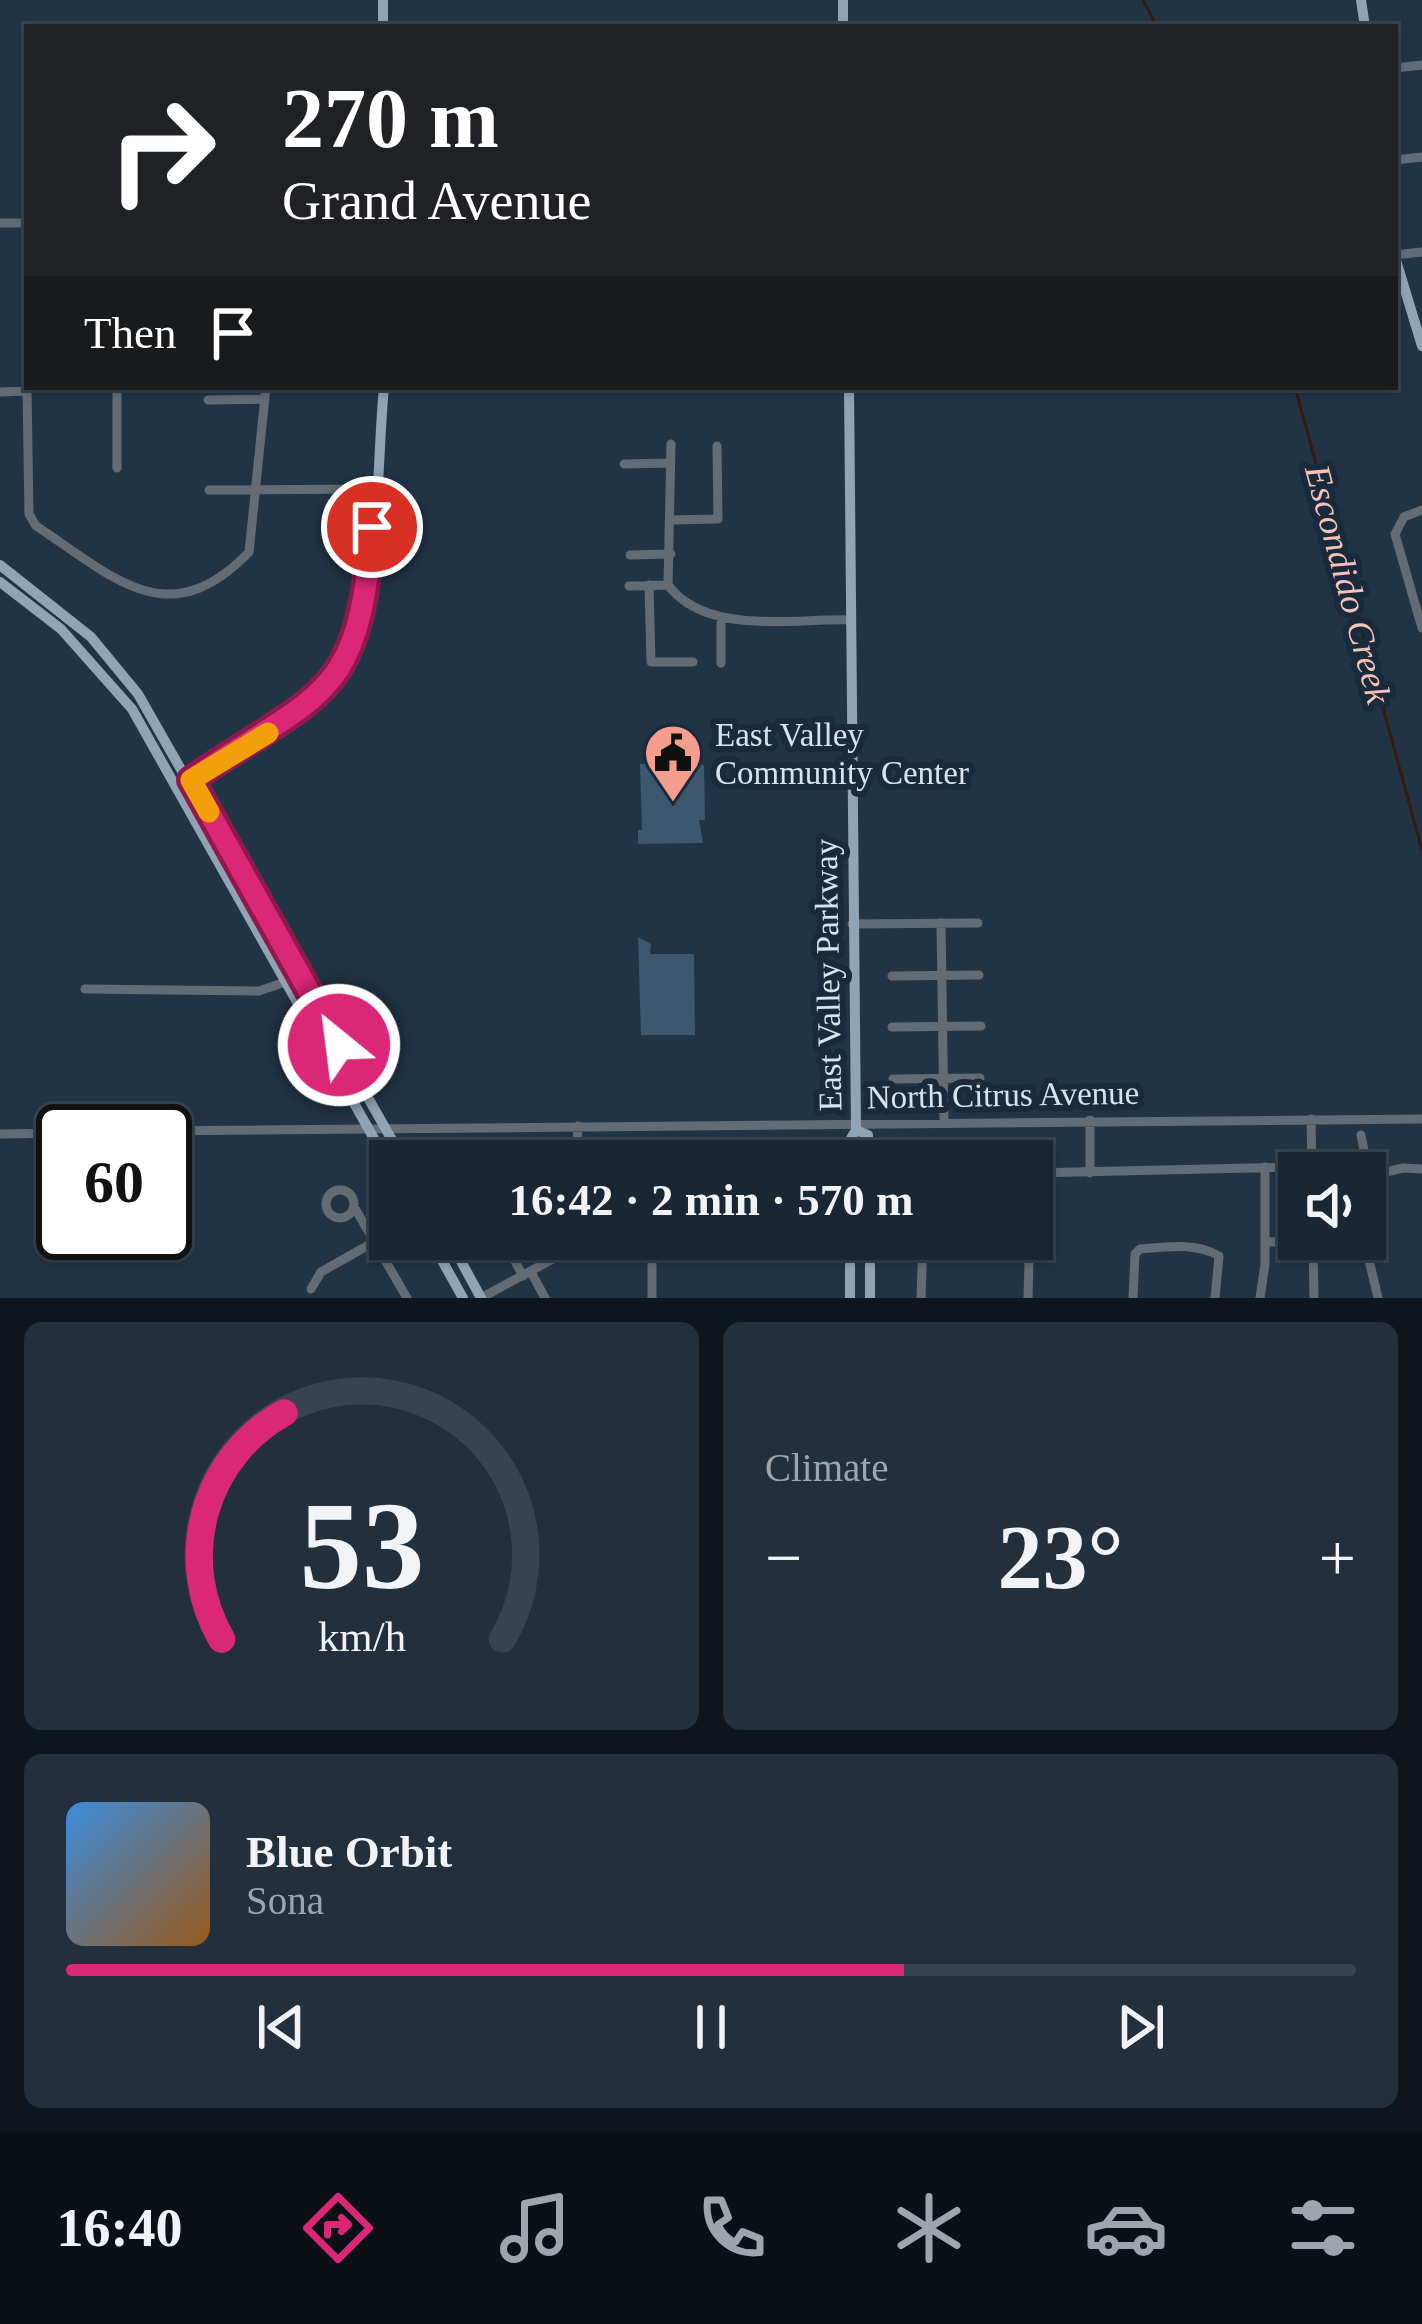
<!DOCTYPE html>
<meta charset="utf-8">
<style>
:root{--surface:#192734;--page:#222f3c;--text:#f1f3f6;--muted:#9fa5ac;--line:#37444f;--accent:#db2777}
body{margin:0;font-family:Georgia,serif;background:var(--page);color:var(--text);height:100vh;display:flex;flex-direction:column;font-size:45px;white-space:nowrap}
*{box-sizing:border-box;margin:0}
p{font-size:39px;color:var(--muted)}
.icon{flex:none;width:66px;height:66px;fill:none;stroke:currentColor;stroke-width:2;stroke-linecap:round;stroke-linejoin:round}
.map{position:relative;height:1298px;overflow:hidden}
.drawer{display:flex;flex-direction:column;gap:24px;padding:24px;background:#0e151d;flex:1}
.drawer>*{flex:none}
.hud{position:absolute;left:24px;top:24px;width:1374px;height:366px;border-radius:0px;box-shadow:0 3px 9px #0004,0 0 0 3px var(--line);background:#202124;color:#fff;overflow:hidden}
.tools{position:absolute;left:1278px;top:1152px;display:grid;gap:24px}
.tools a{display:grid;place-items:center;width:108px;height:108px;border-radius:0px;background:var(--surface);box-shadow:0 3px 9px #0004,0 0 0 3px var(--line);font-size:60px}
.speed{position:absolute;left:36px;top:1104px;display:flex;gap:24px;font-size:60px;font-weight:700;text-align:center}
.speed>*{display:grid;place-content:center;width:156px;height:156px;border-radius:50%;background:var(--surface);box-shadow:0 3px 9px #0004,0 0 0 3px var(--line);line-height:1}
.speed .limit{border:6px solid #111;border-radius:18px;background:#fff;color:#111}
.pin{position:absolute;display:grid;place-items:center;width:102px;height:102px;color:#fff;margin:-51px;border:6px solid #fff;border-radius:50%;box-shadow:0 3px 12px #0007}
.me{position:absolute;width:132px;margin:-66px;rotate:331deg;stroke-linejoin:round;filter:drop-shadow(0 0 9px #0008)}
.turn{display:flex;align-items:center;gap:42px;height:252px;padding:0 60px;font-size:54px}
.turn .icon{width:156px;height:156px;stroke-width:2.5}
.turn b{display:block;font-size:84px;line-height:102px}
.then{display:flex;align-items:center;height:114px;padding:0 60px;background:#0003;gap:24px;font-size:45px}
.big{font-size:90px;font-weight:600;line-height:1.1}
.drawer .tile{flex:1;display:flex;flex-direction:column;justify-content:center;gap:18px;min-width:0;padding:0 42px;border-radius:18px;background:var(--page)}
.drawer .dial{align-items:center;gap:0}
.dial svg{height:312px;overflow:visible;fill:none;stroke:var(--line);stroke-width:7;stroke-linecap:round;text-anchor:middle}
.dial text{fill:var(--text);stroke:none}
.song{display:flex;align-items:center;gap:36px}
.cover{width:144px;height:144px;border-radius:18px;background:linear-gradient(135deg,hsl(210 70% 55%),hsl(30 70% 35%))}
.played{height:12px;border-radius:6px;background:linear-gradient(90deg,var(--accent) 65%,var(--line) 65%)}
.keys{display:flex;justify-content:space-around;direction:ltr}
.heat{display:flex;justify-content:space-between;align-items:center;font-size:66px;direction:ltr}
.drawer .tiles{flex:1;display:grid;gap:24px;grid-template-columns:1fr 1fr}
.tile:last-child{grid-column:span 2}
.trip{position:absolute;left:369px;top:1140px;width:684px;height:120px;border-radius:0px;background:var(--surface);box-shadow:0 3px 9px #0004,0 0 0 3px var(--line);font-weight:600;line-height:120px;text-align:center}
.tab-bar{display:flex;height:192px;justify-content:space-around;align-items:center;background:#0a1015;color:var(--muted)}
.tab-bar .icon{width:84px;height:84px}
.tab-bar .selected{color:var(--accent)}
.tab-bar b{font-size:54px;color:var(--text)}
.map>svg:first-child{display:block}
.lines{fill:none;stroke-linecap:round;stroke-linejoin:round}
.stream{stroke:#371813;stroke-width:3}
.building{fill:#3d576f}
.minor{stroke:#636c75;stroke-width:9}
.major{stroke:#91a4b6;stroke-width:10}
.route-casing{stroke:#8e194d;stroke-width:30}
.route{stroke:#db2777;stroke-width:21}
.slow{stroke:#f59e0b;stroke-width:21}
.labels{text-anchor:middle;stroke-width:12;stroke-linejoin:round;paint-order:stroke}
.poi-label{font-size:33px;fill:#d7e3ee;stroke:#182a3b;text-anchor:start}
.street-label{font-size:33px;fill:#d7e3ee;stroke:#182a3b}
.water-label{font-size:36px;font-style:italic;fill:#f9c2b8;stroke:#182a3b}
</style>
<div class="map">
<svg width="1422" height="1298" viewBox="0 0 1422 1298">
<rect width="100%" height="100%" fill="#213446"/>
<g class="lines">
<!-- stream -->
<path class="stream" d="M1143,0l14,27
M1295,387l127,463"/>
</g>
<!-- building -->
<path class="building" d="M640,764l64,1 1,55h-6l4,23 -65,1v-14h4z
M638,937l13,7 -1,10h44l1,81h-54z"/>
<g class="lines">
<!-- minor -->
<path class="minor" d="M1395,68l27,-3
M1395,160l27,-3
M0,223h27
M26,223l1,118
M1395,255l27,-3
M27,387l2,127 7,12c76,49 131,111 213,26l17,-165
M117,387v81
M0,392l28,-1
M208,400l57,-1
M624,464l46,-1
M209,490l166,-1
M1422,510l-18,7 -9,17 27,94
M671,520l47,-1 -1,-73
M630,555l41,-1
M649,585l2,77h42
M668,585l3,-141
M629,586l39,-1c38,51 125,33 183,35
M721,663v-46
M941,923l3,198
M852,924l126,-1
M892,976l87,-1
M85,989l174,2 26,-9
M892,1027l89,-1
M893,1079l87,-1
M1311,1119l1,54
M161,1131l1261,-12
M0,1134l63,-1
M1361,1135l8,41 -4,51
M576,1161l2,-35
M1032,1173l261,-6
M1090,1173v-53
M1369,1176l34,-8 19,1
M326 1204a14 14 0 1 1 28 0a14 14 0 1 1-28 0Z
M356,1210l51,88
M503,1239l20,37
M652,1239v59
M1313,1239l1,59
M1364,1239l14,59
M1265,1242l99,-2
M923,1246l100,10 6,6 -1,36
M531,1272l14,26
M311,1289l10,-17 69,-39
M481,1298l79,-43 12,-16
M921,1298l2,-59
M1133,1298l2,-44 5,-5c25,-2 57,-7 79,7l-4,42
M1260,1298l5,-34v-97"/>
<!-- major -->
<path class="major" d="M843,0v27
M1361,0l4,27
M383,27v-27
M1395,257l27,89
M849,387l7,743 -6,10v21
M0,565l91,72 47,57 266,467
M0,582l61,47 71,80 258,458
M185,784c38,-26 83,-45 118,-74 83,-70 71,-221 81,-323
M856,1130l12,5v26
M430,1239l33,59
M449,1239l32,59
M850,1239v59
M870,1298v-59"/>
</g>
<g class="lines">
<defs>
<path id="route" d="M339,1045l-148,-265c130,-90 168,-77 181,-253"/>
</defs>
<!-- route casing -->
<use href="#route" class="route-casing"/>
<!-- route -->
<use href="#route" class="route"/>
<!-- slow -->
<path class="slow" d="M209,812l-18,-32 77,-47"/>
</g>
<!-- icons -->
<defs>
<symbol id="civic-pin" viewBox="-11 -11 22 30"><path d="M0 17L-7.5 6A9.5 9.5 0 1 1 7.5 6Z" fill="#f59d8e" stroke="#182a3b"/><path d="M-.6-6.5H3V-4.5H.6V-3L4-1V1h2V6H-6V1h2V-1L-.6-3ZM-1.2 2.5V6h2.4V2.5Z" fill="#111"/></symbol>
</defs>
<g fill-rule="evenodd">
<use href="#civic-pin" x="640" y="720" width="66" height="90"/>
</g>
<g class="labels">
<!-- poi labels -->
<g class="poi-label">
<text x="715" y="746">East Valley<tspan x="715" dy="38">Community Center</tspan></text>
</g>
<!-- street labels -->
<g class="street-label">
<text transform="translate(827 975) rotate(-91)" y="12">East Valley Parkway</text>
<text transform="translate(1003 1094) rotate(-1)" y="12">North Citrus Avenue</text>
</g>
<!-- water labels -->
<g class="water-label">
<text transform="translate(1349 584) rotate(75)" y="13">Escondido Creek</text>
</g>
</g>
</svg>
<div class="tools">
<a><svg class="icon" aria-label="sound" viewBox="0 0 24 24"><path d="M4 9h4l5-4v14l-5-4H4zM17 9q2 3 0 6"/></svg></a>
</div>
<div class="speed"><div class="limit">60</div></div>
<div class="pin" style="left:372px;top:527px;background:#d93025"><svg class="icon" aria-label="arrive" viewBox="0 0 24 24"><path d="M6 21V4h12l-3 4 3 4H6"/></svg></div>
<svg class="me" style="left:339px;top:1045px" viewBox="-20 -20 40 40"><circle r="17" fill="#db2777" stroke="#fff" stroke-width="3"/><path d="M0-11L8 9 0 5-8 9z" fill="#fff"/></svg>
<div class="trip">16:42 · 2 min · 570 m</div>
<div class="hud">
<div class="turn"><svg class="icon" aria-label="right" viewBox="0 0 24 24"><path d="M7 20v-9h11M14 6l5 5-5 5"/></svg><div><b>270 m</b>Grand Avenue</div></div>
<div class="then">Then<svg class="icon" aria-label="arrive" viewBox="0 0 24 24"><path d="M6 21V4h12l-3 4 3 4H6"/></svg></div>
</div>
</div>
<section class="drawer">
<div class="tiles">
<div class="tile dial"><svg viewBox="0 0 100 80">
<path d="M14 69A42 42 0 1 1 86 69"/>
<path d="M14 69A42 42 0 0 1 30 11" stroke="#db2777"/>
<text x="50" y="56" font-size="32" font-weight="700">53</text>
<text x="50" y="72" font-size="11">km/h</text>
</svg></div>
<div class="tile"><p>Climate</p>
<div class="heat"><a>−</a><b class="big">23°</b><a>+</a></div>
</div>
<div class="tile">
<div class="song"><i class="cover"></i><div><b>Blue Orbit</b><p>Sona</p></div></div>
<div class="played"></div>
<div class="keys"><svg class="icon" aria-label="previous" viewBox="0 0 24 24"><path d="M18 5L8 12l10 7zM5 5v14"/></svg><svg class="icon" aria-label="pause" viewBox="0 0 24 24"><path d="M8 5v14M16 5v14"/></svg><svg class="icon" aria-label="next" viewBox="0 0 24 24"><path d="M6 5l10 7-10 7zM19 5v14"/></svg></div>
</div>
</div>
</section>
<nav class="tab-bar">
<b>16:40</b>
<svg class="icon selected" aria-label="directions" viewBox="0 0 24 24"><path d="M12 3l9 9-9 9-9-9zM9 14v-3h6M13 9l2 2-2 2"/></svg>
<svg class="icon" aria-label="music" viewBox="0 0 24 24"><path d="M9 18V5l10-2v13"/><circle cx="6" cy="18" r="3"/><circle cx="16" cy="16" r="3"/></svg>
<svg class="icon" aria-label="phone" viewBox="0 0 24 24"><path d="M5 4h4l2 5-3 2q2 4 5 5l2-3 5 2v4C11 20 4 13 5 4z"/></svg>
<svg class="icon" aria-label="climate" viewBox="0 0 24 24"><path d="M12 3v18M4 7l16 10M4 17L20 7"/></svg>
<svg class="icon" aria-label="car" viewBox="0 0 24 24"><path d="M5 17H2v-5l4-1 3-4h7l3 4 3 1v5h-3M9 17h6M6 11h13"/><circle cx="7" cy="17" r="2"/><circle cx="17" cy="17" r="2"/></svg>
<svg class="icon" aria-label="filters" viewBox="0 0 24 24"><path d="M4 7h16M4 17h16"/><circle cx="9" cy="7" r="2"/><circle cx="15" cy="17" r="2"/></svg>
</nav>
